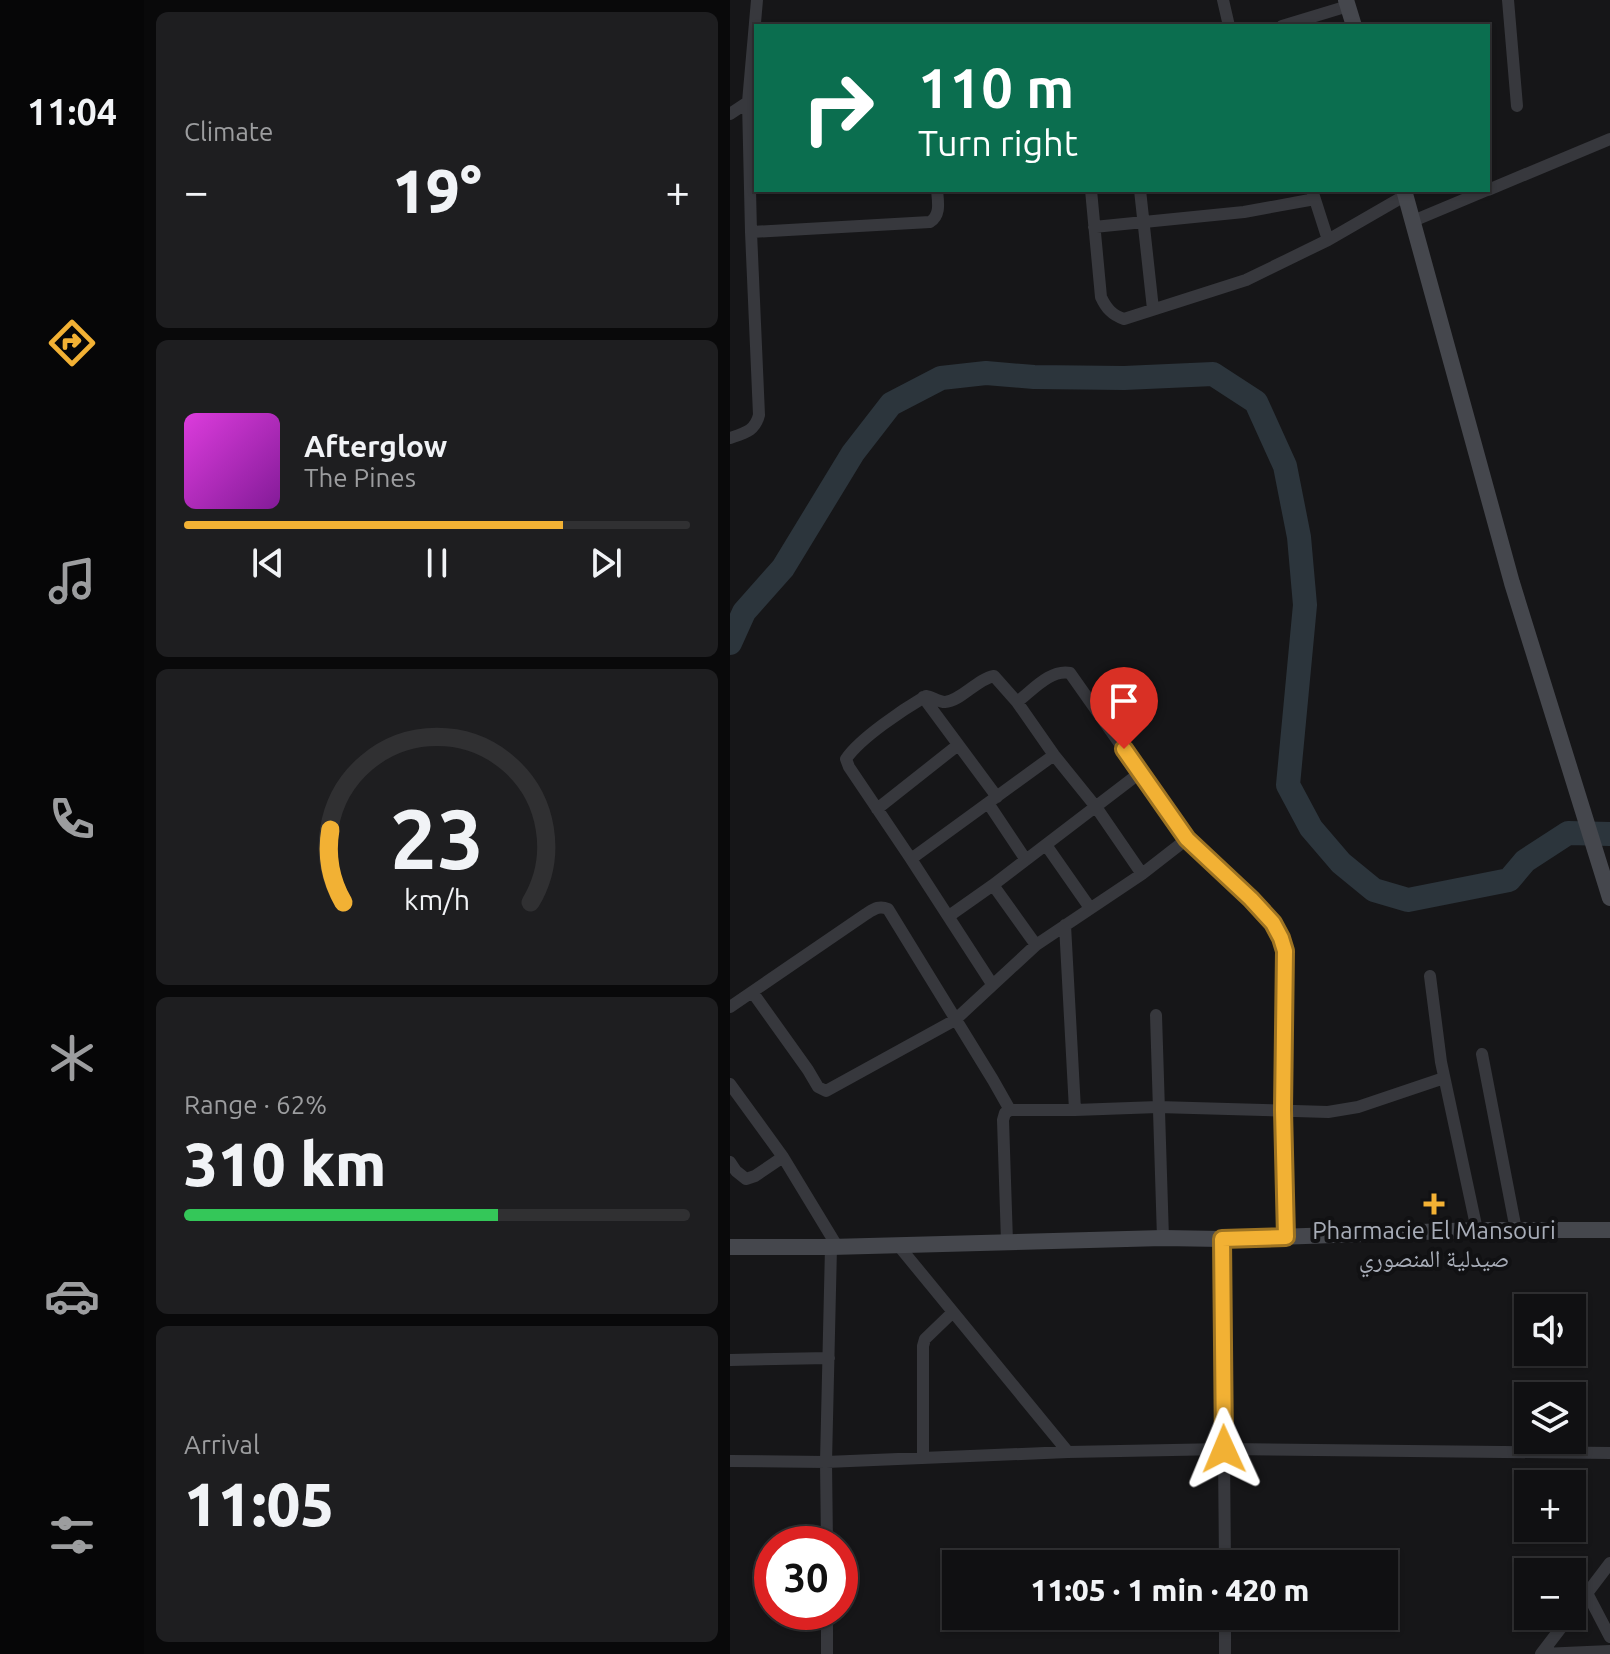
<!DOCTYPE html>
<meta charset="utf-8">
<style>
:root{--surface:#101012;--page:#1e1e20;--text:#f1f3f6;--muted:#9c9d9f;--line:#303032;--accent:#f2b134}
body{margin:0;font-family:Ubuntu,"Noto Naskh Arabic",sans-serif;background:var(--page);color:var(--text);height:100vh;display:flex;flex-direction:column;font-size:30px;white-space:nowrap}
*{box-sizing:border-box;margin:0}
p{font-size:26px;color:var(--muted)}
.icon{flex:none;width:44px;height:44px;fill:none;stroke:currentColor;stroke-width:2;stroke-linecap:round;stroke-linejoin:round}
.map{position:relative;flex:1;overflow:hidden}
.sheet{display:flex;flex-direction:column;gap:12px;padding:12px;background:#09090a;width:586px}
.sheet>*{flex:none}
.guide{position:absolute;left:24px;top:24px;width:736px;height:168px;border-radius:0px;box-shadow:0 2px 6px #0004,0 0 0 2px var(--line);background:#0b6e4f;color:#fff;overflow:hidden}
.controls{position:absolute;left:784px;top:1294px;display:grid;gap:16px}
.controls a{display:grid;place-items:center;width:72px;height:72px;border-radius:0px;background:var(--surface);box-shadow:0 2px 6px #0004,0 0 0 2px var(--line);font-size:40px}
.speed{position:absolute;left:24px;top:1526px;display:flex;gap:16px;font-size:40px;font-weight:700;text-align:center}
.speed>*{display:grid;place-content:center;width:104px;height:104px;border-radius:50%;background:var(--surface);box-shadow:0 2px 6px #0004,0 0 0 2px var(--line);line-height:1}
.speed .limit{border:12px solid #d22;background:#fff;color:#111}
.pin{position:absolute;display:grid;place-items:center;width:68px;height:68px;color:#fff;margin:-82px -34px;border-radius:50% 50% 50% 0;rotate:-45deg;box-shadow:0 0 8px #0007}
.pin .icon{rotate:45deg}
.me{position:absolute;width:88px;margin:-44px;rotate:359deg;stroke-linejoin:round;filter:drop-shadow(0 0 6px #0008)}
.turn{display:flex;align-items:center;gap:28px;height:168px;padding:0 32px;font-size:36px}
.turn .icon{width:104px;height:104px;stroke-width:2.5}
.turn b{display:block;font-size:56px;line-height:68px}
.big{font-size:60px;font-weight:800;line-height:1.1}
.sheet .widget{flex:1;display:flex;flex-direction:column;justify-content:center;gap:12px;min-width:0;padding:0 28px;border-radius:12px;background:var(--page)}
.sheet .dial{align-items:center;gap:0}
.dial svg{height:208px;overflow:visible;fill:none;stroke:var(--line);stroke-width:7;stroke-linecap:round;text-anchor:middle}
.dial text{fill:var(--text);stroke:none}
.song{display:flex;align-items:center;gap:24px}
.cover{width:96px;height:96px;border-radius:12px;background:linear-gradient(135deg,hsl(300 70% 55%),hsl(290 70% 35%))}
.played{height:8px;border-radius:4px;background:linear-gradient(90deg,var(--accent) 75%,var(--line) 75%)}
.keys{display:flex;justify-content:space-around;direction:ltr}
.heat{display:flex;justify-content:space-between;align-items:center;font-size:44px;direction:ltr}
.charge{height:12px;border-radius:6px;background:linear-gradient(90deg,#34c759 62%,var(--line) 0)}
.trip{position:absolute;left:212px;top:1550px;width:456px;height:80px;border-radius:0px;background:var(--surface);box-shadow:0 2px 6px #0004,0 0 0 2px var(--line);font-weight:800;line-height:80px;text-align:center}
main{display:flex;flex:1;min-height:0}
.dock{display:flex;flex-direction:column;width:144px;justify-content:space-around;align-items:center;background:#060607;color:var(--muted)}
.dock .icon{width:56px;height:56px}
.dock .on{color:var(--accent)}
.dock b{font-size:36px;color:var(--text)}
.map>svg:first-child{display:block}
.lines{fill:none;stroke-linecap:round;stroke-linejoin:round}
.river{stroke:#2c353c;stroke-width:24}
.street{stroke:#37383d;stroke-width:12}
.secondary{stroke:#45474d;stroke-width:16}
.route-casing{stroke:#9d7322;stroke-width:20}
.route{stroke:#f2b134;stroke-width:14}
.poi-dot{fill:#f2b134;stroke:#111113;stroke-width:3}
.labels{text-anchor:middle;stroke-width:8;stroke-linejoin:round;paint-order:stroke}
.poi-label{font-size:24px;fill:#a8adb8;stroke:#111113}
</style>
<main>
<nav class="dock">
<b>11:04</b>
<svg class="icon on" aria-label="directions" viewBox="0 0 24 24"><path d="M12 3l9 9-9 9-9-9zM9 14v-3h6M13 9l2 2-2 2"/></svg>
<svg class="icon" aria-label="music" viewBox="0 0 24 24"><path d="M9 18V5l10-2v13"/><circle cx="6" cy="18" r="3"/><circle cx="16" cy="16" r="3"/></svg>
<svg class="icon" aria-label="phone" viewBox="0 0 24 24"><path d="M5 4h4l2 5-3 2q2 4 5 5l2-3 5 2v4C11 20 4 13 5 4z"/></svg>
<svg class="icon" aria-label="climate" viewBox="0 0 24 24"><path d="M12 3v18M4 7l16 10M4 17L20 7"/></svg>
<svg class="icon" aria-label="car" viewBox="0 0 24 24"><path d="M5 17H2v-5l4-1 3-4h7l3 4 3 1v5h-3M9 17h6M6 11h13"/><circle cx="7" cy="17" r="2"/><circle cx="17" cy="17" r="2"/></svg>
<svg class="icon" aria-label="filters" viewBox="0 0 24 24"><path d="M4 7h16M4 17h16"/><circle cx="9" cy="7" r="2"/><circle cx="15" cy="17" r="2"/></svg>
</nav>
<section class="sheet">
<div class="widget"><p>Climate</p>
<div class="heat"><a>−</a><b class="big">19°</b><a>+</a></div>
</div>
<div class="widget">
<div class="song"><i class="cover"></i><div><b>Afterglow</b><p>The Pines</p></div></div>
<div class="played"></div>
<div class="keys"><svg class="icon" aria-label="previous" viewBox="0 0 24 24"><path d="M18 5L8 12l10 7zM5 5v14"/></svg><svg class="icon" aria-label="pause" viewBox="0 0 24 24"><path d="M8 5v14M16 5v14"/></svg><svg class="icon" aria-label="next" viewBox="0 0 24 24"><path d="M6 5l10 7-10 7zM19 5v14"/></svg></div>
</div>
<div class="widget dial"><svg viewBox="0 0 100 80">
<path d="M14 69A42 42 0 1 1 86 69"/>
<path d="M14 69A42 42 0 0 1 9 41" stroke="#f2b134"/>
<text x="50" y="56" font-size="32" font-weight="700">23</text>
<text x="50" y="72" font-size="11">km/h</text>
</svg></div>
<div class="widget"><p>Range · 62%</p><b class="big">310 km</b><div class="charge"></div></div>
<div class="widget"><p>Arrival</p><b class="big">11:05</b></div>
</section>
<div class="map">
<svg width="880" height="1654" viewBox="0 0 880 1654">
<rect width="100%" height="100%" fill="#161618"/>
<g class="lines">
<!-- river -->
<path class="river" d="M0,643l14,-31 39,-44 70,-115 38,-49 50,-26 45,-5 48,4 90,1 89,-4 43,28 29,64 14,71 6,68 -17,180 23,43 30,35 33,27 34,10 101,-20 16,-19 43,-28 42,1"/>
<!-- street -->
<path class="street" d="M493,0l6,26
M778,0l9,106
M552,26l66,-20
M0,114l18,-12
M361,190l10,107c5,11 11,18 23,22l122,-39 82,-40 78,-45
M410,190l13,119
M582,190l16,50
M758,190l122,-51
M683,221l74,-31
M364,227l150,-15 71,-13
M21,232l179,-10c11,-7 8,-20 7,-32
M0,438c15,-5 25,-7 29,-23l-8,-183 -3,-130 9,-102
M193,697l74,100
M287,702l37,53 42,52 46,67
M258,803l38,57
M147,809l81,-64
M316,845l44,63
M181,859l-62,-92 -3,-8c14,-21 58,-50 80,-63 6,1 13,6 19,6 16,-1 32,-23 49,-26l23,26c15,-11 33,-33 53,-29l117,166 64,60 22,24 8,15 4,13 -2,159 3,127
M263,885l43,60
M219,916l44,-31 148,-113
M335,925l10,185
M700,976l11,86 36,168
M262,984l-81,-125 143,-104
M23,993l55,77 10,17 8,4 129,-71 81,-75 106,-71 45,-35
M0,1007l136,-93c8,-5 13,-9 22,-5l105,171 17,30
M426,1015l7,223
M752,1054l34,176
M0,1084l53,73 54,89
M0,1162l6,9 10,8 9,-3 28,-19
M492,1239l3,325
M277,1242l-4,-122 2,-7 5,-3h65l83,-3 170,5 30,-5 86,-29
M168,1245l170,207
M0,1360l99,-2
M193,1458v-112l2,-7 28,-27
M0,1461l96,1 242,-10 156,-3 386,4
M97,1544l-1,-82 5,-215
M857,1593l23,44
M97,1612v42
M842,1613l38,-50
M495,1616v38
M811,1654l29,-38
M812,1654l68,-3"/>
<!-- secondary -->
<path class="secondary" d="M616,0l8,26
M674,190l108,393 98,315
M0,1247h101l332,-9 59,1 255,-9h133"/>
</g>
<g class="lines">
<defs>
<path id="route" d="M394,749l63,90 64,60 22,24 8,15 4,13 -2,159 3,127 -64,2 2,210"/>
</defs>
<!-- route casing -->
<use href="#route" class="route-casing"/>
<!-- route -->
<use href="#route" class="route"/>
</g>
<!-- markers -->
<path class="poi-dot" d="M700 1192h8v8h8v8h-8v8h-8v-8h-8v-8h8z"/>
<g class="labels">
<!-- poi labels -->
<g class="poi-label">
<text x="704" y="1239">Pharmacie El Mansouri<tspan x="704" dy="28">صيدلية المنصوري</tspan></text>
</g>
</g>
</svg>
<div class="controls">
<a><svg class="icon" aria-label="sound" viewBox="0 0 24 24"><path d="M4 9h4l5-4v14l-5-4H4zM17 9q2 3 0 6"/></svg></a>
<a><svg class="icon" aria-label="layers" viewBox="0 0 24 24"><path d="M12 4l9 5-9 5-9-5zM3 14l9 5 9-5"/></svg></a>
<a>+</a>
<a>−</a>
</div>
<div class="speed"><div class="limit">30</div></div>
<div class="pin" style="left:394px;top:749px;background:#d93025"><svg class="icon" aria-label="arrive" viewBox="0 0 24 24"><path d="M6 21V4h12l-3 4 3 4H6"/></svg></div>
<svg class="me" style="left:494px;top:1449px" viewBox="-20 -20 40 40"><path d="M0-17L14 15 0 8-14 15z" fill="#f2b134" stroke="#fff" stroke-width="4"/></svg>
<div class="trip">11:05 · 1 min · 420 m</div>
<div class="guide">
<div class="turn"><svg class="icon" aria-label="right" viewBox="0 0 24 24"><path d="M7 20v-9h11M14 6l5 5-5 5"/></svg><div><b>110 m</b>Turn right</div></div>
</div>
</div>
</main>
